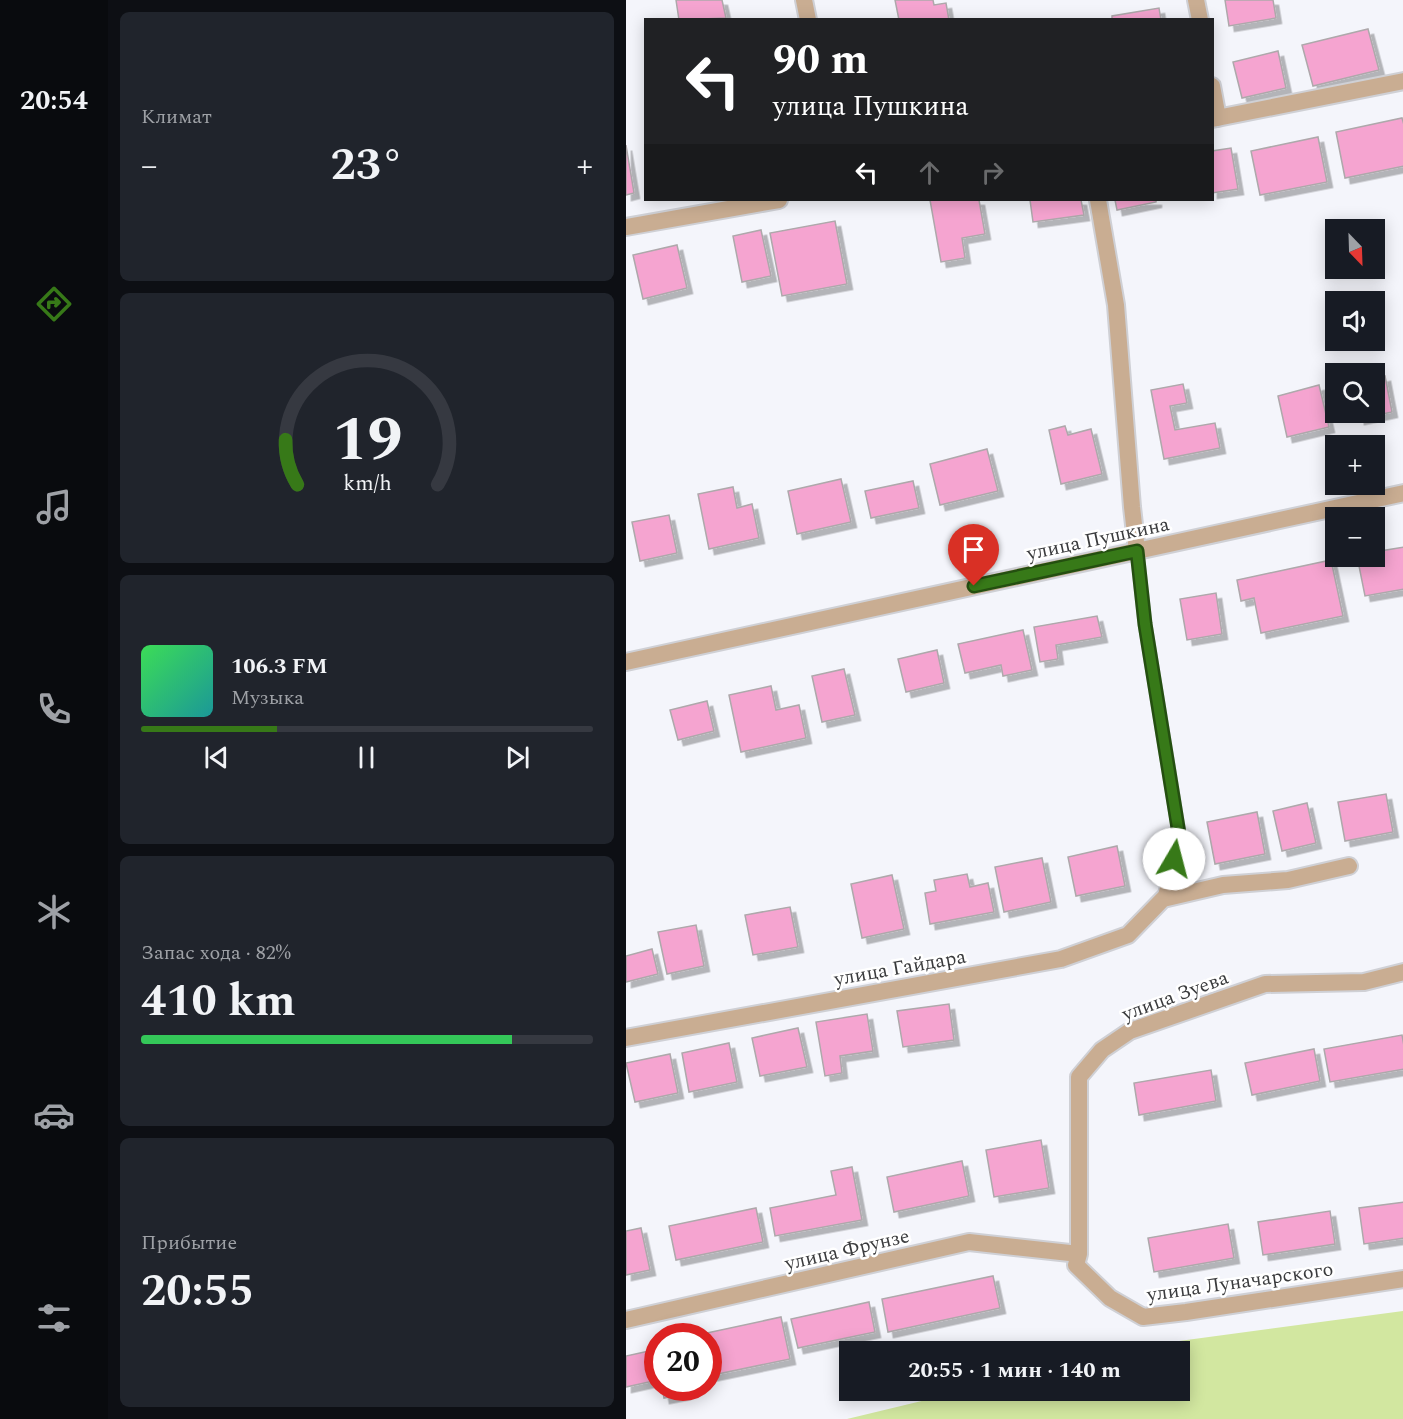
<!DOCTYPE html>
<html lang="ru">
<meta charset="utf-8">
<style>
:root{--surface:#171b24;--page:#20242c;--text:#f1f3f6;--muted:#9ea1a6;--line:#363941;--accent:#377918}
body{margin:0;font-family:Spectral,serif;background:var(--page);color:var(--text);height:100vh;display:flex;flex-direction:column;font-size:22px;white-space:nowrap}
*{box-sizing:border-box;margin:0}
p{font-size:20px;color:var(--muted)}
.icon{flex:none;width:33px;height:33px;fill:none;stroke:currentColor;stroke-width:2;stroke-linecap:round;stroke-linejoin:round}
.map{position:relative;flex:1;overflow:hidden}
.panel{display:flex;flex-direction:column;gap:12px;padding:12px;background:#0d0f14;width:518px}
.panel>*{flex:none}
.top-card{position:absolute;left:18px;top:18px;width:570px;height:183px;border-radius:0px;box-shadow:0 3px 15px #0003;background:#202124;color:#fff;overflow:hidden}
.needle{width:39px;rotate:157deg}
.fabs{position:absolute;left:699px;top:219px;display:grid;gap:12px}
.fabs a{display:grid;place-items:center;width:60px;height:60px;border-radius:0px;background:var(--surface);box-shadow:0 3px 15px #0003;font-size:30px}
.speed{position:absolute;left:18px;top:1323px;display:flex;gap:12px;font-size:30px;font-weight:700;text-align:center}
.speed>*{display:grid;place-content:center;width:78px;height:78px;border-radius:50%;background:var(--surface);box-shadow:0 3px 15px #0003;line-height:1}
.speed .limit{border:9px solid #d22;background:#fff;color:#111}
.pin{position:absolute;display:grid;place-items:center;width:51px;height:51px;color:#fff;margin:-62px -26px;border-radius:50% 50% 50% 0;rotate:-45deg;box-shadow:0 0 6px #0007}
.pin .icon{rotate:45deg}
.me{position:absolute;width:66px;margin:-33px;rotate:8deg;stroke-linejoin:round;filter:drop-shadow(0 0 4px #0008)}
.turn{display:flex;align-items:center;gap:21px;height:126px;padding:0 30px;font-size:27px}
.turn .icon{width:78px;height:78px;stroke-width:2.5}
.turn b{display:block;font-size:42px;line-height:51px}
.lanes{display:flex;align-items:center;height:57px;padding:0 30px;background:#0003;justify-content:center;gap:30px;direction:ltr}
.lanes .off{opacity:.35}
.big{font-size:45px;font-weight:700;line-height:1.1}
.panel .card{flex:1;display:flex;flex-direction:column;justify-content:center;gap:9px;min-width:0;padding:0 21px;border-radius:9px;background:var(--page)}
.panel .dial{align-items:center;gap:0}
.dial svg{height:156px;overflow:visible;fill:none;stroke:var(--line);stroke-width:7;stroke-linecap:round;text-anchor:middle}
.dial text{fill:var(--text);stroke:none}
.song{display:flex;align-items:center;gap:18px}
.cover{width:72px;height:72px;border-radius:9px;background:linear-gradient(135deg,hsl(130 70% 55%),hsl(180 70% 35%))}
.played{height:6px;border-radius:3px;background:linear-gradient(90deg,var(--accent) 30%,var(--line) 30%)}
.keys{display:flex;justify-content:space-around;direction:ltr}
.heat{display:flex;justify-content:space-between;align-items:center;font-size:33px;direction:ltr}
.charge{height:9px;border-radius:4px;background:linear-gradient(90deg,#34c759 82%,var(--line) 0)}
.trip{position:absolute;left:213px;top:1341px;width:351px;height:60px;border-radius:0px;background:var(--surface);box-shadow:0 3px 15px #0003;font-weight:700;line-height:60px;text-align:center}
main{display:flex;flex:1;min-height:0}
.tab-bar{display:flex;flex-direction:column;width:108px;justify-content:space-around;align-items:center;background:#090b0e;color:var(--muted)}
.tab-bar .icon{width:42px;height:42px}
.tab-bar .on{color:var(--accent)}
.tab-bar b{font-size:27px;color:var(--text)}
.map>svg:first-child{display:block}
.garden{fill:#d2e7a0}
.building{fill:#f5a4d0;stroke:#aea8ab;stroke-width:1.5;filter:url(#shadow)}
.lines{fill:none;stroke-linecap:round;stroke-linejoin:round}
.service-casing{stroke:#cfd0d5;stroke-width:15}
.minor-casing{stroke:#cfd0d5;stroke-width:20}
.tertiary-casing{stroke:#cfd0d5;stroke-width:20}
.service{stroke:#c9ad92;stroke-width:12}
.minor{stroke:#c9ad92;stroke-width:16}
.tertiary{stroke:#c9ad92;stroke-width:16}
.route-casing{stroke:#244f10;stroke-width:15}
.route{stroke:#377918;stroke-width:10}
.labels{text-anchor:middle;stroke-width:5;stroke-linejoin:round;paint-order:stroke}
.street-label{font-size:20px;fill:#3a3b3d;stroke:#fff}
</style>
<main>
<nav class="tab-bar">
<b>20:54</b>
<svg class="icon on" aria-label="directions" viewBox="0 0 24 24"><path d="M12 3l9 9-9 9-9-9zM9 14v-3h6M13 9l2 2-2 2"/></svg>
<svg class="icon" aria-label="music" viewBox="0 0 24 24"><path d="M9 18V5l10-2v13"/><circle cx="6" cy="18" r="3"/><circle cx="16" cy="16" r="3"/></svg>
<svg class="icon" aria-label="phone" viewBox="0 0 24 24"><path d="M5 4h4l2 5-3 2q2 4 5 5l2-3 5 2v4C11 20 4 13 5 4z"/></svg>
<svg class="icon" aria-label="climate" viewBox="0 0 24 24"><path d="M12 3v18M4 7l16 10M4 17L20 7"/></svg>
<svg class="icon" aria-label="car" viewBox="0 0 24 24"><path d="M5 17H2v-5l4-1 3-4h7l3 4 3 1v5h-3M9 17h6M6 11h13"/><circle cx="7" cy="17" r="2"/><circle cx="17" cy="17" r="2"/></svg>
<svg class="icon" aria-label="filters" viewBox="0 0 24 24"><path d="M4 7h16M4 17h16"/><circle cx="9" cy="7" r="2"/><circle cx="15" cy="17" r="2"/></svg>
</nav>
<section class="panel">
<div class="card"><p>Климат</p>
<div class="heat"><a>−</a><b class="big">23°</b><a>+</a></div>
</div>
<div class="card dial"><svg viewBox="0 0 100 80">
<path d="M14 69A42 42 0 1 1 86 69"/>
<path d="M14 69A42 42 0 0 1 8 46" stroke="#377918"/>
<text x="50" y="56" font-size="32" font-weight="700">19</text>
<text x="50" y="72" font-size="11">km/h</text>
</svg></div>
<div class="card">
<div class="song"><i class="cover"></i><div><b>106.3 FM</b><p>Музыка</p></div></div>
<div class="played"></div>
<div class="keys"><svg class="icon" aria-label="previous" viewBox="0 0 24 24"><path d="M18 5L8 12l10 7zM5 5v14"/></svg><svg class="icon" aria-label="pause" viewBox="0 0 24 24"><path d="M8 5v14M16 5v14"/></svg><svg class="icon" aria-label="next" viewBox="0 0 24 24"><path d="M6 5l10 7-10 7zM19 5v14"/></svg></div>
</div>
<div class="card"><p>Запас хода · 82%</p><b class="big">410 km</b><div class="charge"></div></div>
<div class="card"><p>Прибытие</p><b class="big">20:55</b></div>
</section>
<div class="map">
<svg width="778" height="1419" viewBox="0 0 778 1419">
<defs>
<filter id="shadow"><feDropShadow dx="5.5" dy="5.5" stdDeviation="0" flood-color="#0004"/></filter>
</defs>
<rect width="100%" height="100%" fill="#f4f5fb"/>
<!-- garden -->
<path class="garden" d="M777,1311v108h-556l116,-28 217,-1v-38l-59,-1 21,-5z"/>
<!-- building -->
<path class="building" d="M50,0h46l4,18 -47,2z
M269,0h38l1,5 12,-2 3,17h-50z
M599,0h48l3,18 -47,8z
M533,8l2,12h-49v-4z
M742,29l11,41 -66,16 -11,-41z
M652,51l8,37 -44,10 -9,-36z
M776,118l2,7v41l-59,12 -9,-46z
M692,137l9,45 -67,13 -9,-44z
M0,145l8,48 -8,2z
M605,148l7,41 -26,4v-42z
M304,200h49l6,34 -23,4 3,20 -24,4z
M404,200h51l3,15 -51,7z
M489,200h41v2l-39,8z
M209,221l12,63 -65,12 -12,-63z
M135,230l10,46 -29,6 -9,-46z
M51,245l10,43 -44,11 -10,-44z
M759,376l7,36 -33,7 -1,-7h16v-33z
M557,384l4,19 -17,3 5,24 40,-7 5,25 -56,11 -13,-69z
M693,385l10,42 -42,10 -9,-41z
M439,426l3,9 23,-6 11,45 -41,10 -12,-54z
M361,449l11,42 -58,14 -10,-41z
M215,479l10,43 -54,12 -9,-43z
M287,481l6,27 -48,10 -6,-27z
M107,487l4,21 15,-4 7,34 -50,11 -11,-55z
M43,515l8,38 -37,8 -8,-39z
M778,547v42l-39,7 -8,-40h17v-4z
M705,560l12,56 -82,17 -7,-35 -13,3 -4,-21z
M590,593l6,41 -35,6 -7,-41z
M471,616l5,21 -46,8 2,14 -18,3 -6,-35z
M397,630l9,40 -29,6 -2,-11 -36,8 -7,-29z
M311,650l7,33 -38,9 -8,-33z
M218,669l11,46 -33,7 -10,-46z
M145,686l5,24 23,-5 7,33 -65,14 -12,-57z
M81,701l7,30 -36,9 -8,-30z
M760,794l7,38 -48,9 -7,-39z
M681,803l9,40 -34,8 -9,-40z
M631,812l8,42 -50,10 -8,-42z
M491,846l8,40 -49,10 -8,-39z
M416,858l9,44 -47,10 -9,-45z
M341,874l3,13 18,-4 6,29 -64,12 -5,-31 11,-2 -2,-11z
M266,875l12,54 -42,9 -11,-54z
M164,907l8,40 -45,8 -8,-40z
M70,925l8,41 -37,8 -9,-42z
M26,949l6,25 -32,8v-26z
M323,1004l5,36 -51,7 -6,-36z
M241,1014l6,37 -33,5 2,17 -17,3 -9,-54z
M172,1028l9,39 -47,9 -8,-38z
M776,1035l2,11v23l-74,13 -6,-33z
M103,1043l8,39 -48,10 -7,-39z
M688,1049l6,32 -68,14 -7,-32z
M44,1054l8,39 -43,9 -9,-39z
M585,1070l5,31 -77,14 -5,-32z
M415,1140l8,48 -55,9 -8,-47z
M336,1161l7,35 -75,16 -7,-35z
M226,1167l10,53 -87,16 -5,-28 66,-13 -5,-24z
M778,1202v36l-40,6 -5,-36z
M130,1208l7,34 -87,18 -7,-34z
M704,1211l5,33 -72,11 -5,-33z
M602,1224l6,34 -80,14 -6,-34z
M15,1228l9,42 -24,5v-44z
M367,1276l7,32 -112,24 -6,-33z
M243,1302l6,30 -77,16 -7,-29z
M155,1317l9,42 -82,17v-40h-15z
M32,1349v31l-32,7v-31z
M36,1388h21l2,6 -21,4z"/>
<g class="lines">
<defs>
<path id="service" d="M511,551l8,73 35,215 -17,60"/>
<path id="minor" d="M178,0l4,20
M570,0l4,20
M586,86l6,32
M586,119l192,-38
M472,200l18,105 16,202 5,44
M0,227l153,-27
M778,972l-40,10 -99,2 -135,47 -28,19 -23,27v177l-3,11 34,33 33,19 43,-5 218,-33
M0,1038l435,-79 67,-24 35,-36 60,-14 65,-5 61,-14
M0,1320l343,-78 110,12"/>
<path id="tertiary" d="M0,662l778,-169"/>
</defs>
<!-- service casing -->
<use href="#service" class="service-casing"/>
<!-- minor casing -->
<use href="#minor" class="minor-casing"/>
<!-- tertiary casing -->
<use href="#tertiary" class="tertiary-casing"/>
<!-- service -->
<use href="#service" class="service"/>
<!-- minor -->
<use href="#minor" class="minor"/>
<!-- tertiary -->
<use href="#tertiary" class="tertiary"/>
</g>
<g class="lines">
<defs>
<path id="route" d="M348,586l163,-35 8,73 35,216 -6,19"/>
</defs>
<!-- route casing -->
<use href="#route" class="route-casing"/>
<!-- route -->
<use href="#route" class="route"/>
</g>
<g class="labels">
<!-- street labels -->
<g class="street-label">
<text transform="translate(472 538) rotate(-12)" y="7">улица Пушкина</text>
<text transform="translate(274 967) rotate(-10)" y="7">улица Гайдара</text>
<text transform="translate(549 995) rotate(-20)" y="7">улица Зуева</text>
<text transform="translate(221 1249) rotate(-13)" y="7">улица Фрунзе</text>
<text transform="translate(614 1281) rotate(-8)" y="7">улица Луначарского</text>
</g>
</g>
</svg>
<div class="fabs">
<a><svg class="needle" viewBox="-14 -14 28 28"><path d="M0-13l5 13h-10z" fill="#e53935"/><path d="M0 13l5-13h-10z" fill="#9ea1a6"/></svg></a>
<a><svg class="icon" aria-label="sound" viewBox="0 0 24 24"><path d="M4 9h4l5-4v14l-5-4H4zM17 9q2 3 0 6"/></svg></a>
<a><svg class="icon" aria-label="search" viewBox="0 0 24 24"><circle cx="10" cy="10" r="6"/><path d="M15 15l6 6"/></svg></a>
<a>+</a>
<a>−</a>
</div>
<div class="speed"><div class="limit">20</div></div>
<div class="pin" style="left:348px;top:586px;background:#d93025"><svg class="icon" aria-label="arrive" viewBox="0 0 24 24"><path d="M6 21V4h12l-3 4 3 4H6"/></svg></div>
<svg class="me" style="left:548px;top:859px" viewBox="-20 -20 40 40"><circle r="19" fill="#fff"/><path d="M0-13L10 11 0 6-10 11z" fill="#377918"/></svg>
<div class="trip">20:55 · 1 мин · 140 m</div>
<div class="top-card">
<div class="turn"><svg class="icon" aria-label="left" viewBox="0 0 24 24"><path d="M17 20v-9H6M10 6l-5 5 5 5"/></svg><div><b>90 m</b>улица Пушкина</div></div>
<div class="lanes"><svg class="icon" aria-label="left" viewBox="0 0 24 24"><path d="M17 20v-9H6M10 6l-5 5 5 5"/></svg><svg class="icon off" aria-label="ahead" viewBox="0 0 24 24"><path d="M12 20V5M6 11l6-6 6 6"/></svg><svg class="icon off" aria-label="right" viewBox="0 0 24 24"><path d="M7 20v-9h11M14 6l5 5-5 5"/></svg></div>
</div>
</div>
</main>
